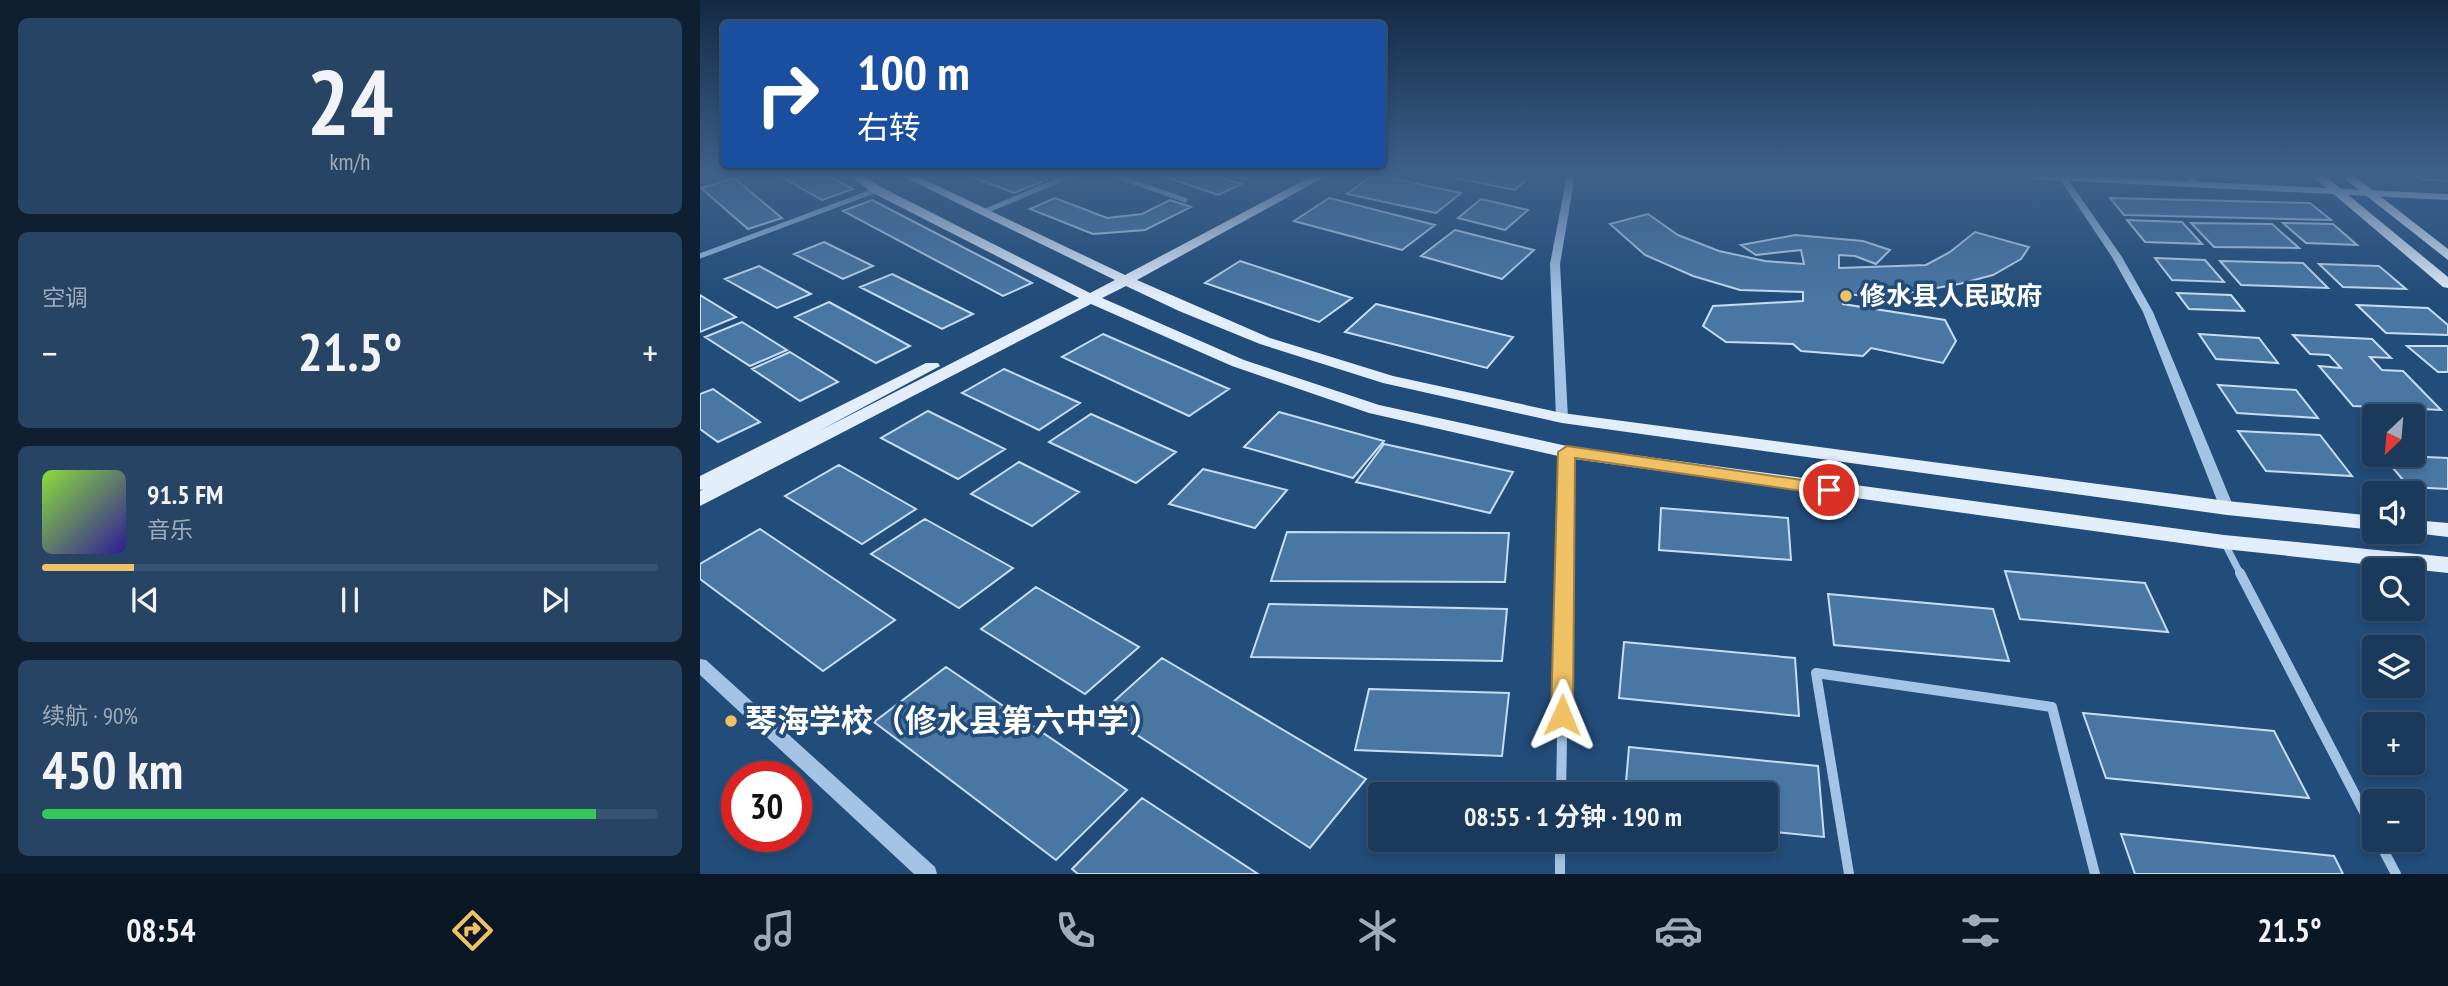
<!DOCTYPE html>
<html lang="zh">
<meta charset="utf-8">
<style>
:root{--surface:#1a395b;--page:#274464;--text:#f1f3f6;--muted:#9facbb;--line:#385371;--accent:#f1c265}
body{margin:0;font-family:"PT Sans Narrow","Noto Sans SC",sans-serif;background:var(--page);color:var(--text);height:100vh;display:flex;flex-direction:column;font-size:26px;white-space:nowrap}
*{box-sizing:border-box;margin:0}
p{font-size:23px;color:var(--muted)}
.icon{flex:none;width:38px;height:38px;fill:none;stroke:currentColor;stroke-width:2;stroke-linecap:round;stroke-linejoin:round}
.map{position:relative;flex:1;overflow:hidden}
.panel{display:flex;flex-direction:column;gap:18px;padding:18px;background:#0e1f32;width:700px}
.panel>*{flex:none}
.banner{position:absolute;left:21px;top:21px;width:665px;height:147px;border-radius:7px;box-shadow:0 4px 10px #0003,0 0 0 2px var(--line);background:#1a4fa0;color:#fff;overflow:hidden}
.needle{width:46px;rotate:206deg}
.buttons{position:absolute;left:1662px;top:404px;display:grid;gap:14px}
.buttons a{display:grid;place-items:center;width:63px;height:63px;border-radius:7px;background:var(--surface);box-shadow:0 4px 10px #0003,0 0 0 2px var(--line);font-size:35px}
.speed{position:absolute;left:21px;top:761px;display:flex;gap:14px;font-size:35px;font-weight:700;text-align:center}
.speed>*{display:grid;place-content:center;width:91px;height:91px;border-radius:50%;background:var(--surface);box-shadow:0 4px 10px #0003,0 0 0 2px var(--line);line-height:1}
.speed .limit{border:10px solid #d22;background:#fff;color:#111}
.pin{position:absolute;display:grid;place-items:center;width:60px;height:60px;color:#fff;margin:-30px;border:4px solid #fff;border-radius:50%;box-shadow:0 2px 7px #0007}
.me{position:absolute;width:77px;margin:-38px;rotate:1deg;stroke-linejoin:round;filter:drop-shadow(0 0 5px #0008)}
.turn{display:flex;align-items:center;gap:24px;height:147px;padding:0 21px;font-size:32px}
.turn .icon{width:91px;height:91px;stroke-width:2.5}
.turn b{display:block;font-size:49px;line-height:60px}
.big{font-size:52px;font-weight:700;line-height:1.1}
.panel .tile{flex:1;display:flex;flex-direction:column;justify-content:center;gap:10px;min-width:0;padding:0 24px;border-radius:10px;background:var(--page)}
.panel .dial{align-items:center;gap:0}
.dial b{font-size:91px;line-height:1}
.song{display:flex;align-items:center;gap:21px}
.cover{width:84px;height:84px;border-radius:10px;background:linear-gradient(135deg,hsl(90 70% 55%),hsl(250 70% 35%))}
.played{height:7px;border-radius:4px;background:linear-gradient(90deg,var(--accent) 15%,var(--line) 15%)}
.keys{display:flex;justify-content:space-around;direction:ltr}
.heat{display:flex;justify-content:space-between;align-items:center;font-size:38px;direction:ltr}
.charge{height:10px;border-radius:5px;background:linear-gradient(90deg,#34c759 90%,var(--line) 0)}
.trip{position:absolute;left:668px;top:782px;width:410px;height:70px;border-radius:7px;background:var(--surface);box-shadow:0 4px 10px #0003,0 0 0 2px var(--line);font-weight:700;line-height:70px;text-align:center}
.dock{display:flex;height:112px;justify-content:space-around;align-items:center;background:#0a1724;color:var(--muted)}
.dock .icon{width:49px;height:49px}
.dock .current{color:var(--accent)}
.dock b{font-size:32px;color:var(--text)}
main{display:flex;flex:1;min-height:0}
.map>svg:first-child{display:block}
.building{fill:#4a76a3;stroke:#c6ddf4;stroke-width:2}
.lines{fill:none;stroke-linecap:round;stroke-linejoin:round}
.minor-far2{stroke:#a3c4e5;stroke-width:5}
.minor-far1{stroke:#a3c4e5;stroke-width:7}
.minor{stroke:#a3c4e5;stroke-width:10}
.tertiary{fill:#a3c4e5;fill-rule:evenodd}
.secondary{fill:#cce0f4;fill-rule:evenodd}
.primary{fill:#e3eefc;fill-rule:evenodd}
.route{fill:#f1c265;stroke:#9d7e42;stroke-width:2}
.poi-dot{fill:#f1c265;stroke:#224c79;stroke-width:2.5}
.labels{text-anchor:middle;stroke-width:7;stroke-linejoin:round;paint-order:stroke}
.poi-label{font-size:26px;font-weight:bold;fill:#fff;stroke:#224c79;text-anchor:start}
.near-poi-label{font-size:32px;font-weight:bold;fill:#fff;stroke:#224c79;text-anchor:start}
</style>
<main>
<section class="panel">
<div class="tile dial"><b>24</b><p>km/h</p></div>
<div class="tile"><p>空调</p>
<div class="heat"><a>−</a><b class="big">21.5°</b><a>+</a></div>
</div>
<div class="tile">
<div class="song"><i class="cover"></i><div><b>91.5 FM</b><p>音乐</p></div></div>
<div class="played"></div>
<div class="keys"><svg class="icon" aria-label="previous" viewBox="0 0 24 24"><path d="M18 5L8 12l10 7zM5 5v14"/></svg><svg class="icon" aria-label="pause" viewBox="0 0 24 24"><path d="M8 5v14M16 5v14"/></svg><svg class="icon" aria-label="next" viewBox="0 0 24 24"><path d="M6 5l10 7-10 7zM19 5v14"/></svg></div>
</div>
<div class="tile"><p>续航 · 90%</p><b class="big">450 km</b><div class="charge"></div></div>
</section>
<div class="map">
<svg width="1748" height="874" viewBox="0 0 1748 874">
<rect width="100%" height="100%" fill="#224c79"/>
<!-- building -->
<path class="building" d="M78,175h48l27,14 -31,11z
M267,175h54l20,7 -27,11z
M460,175h54l27,9 -23,11z
M673,175h2l86,18 -25,20 -89,-19z
M740,175h91l-16,15z
M1715,175h33v6l-27,-2z
M34,178l48,40 -34,11 -47,-41z
M355,198l52,20 35,-4 28,-14 21,7 -46,23 -52,4 -63,-25z
M629,198l106,27 -33,25 -108,-29z
M1410,198l200,5 21,17 -207,-5z
M781,199l47,11 -23,20 -47,-12z
M172,200l160,83 -29,13 -160,-85z
M948,214l30,21 41,16 46,10 39,3 -3,-14 -45,5 -15,-10 54,-10 68,6 27,9 -14,14 -21,-8 -16,-1v13l87,-3 24,-13 25,-20 54,15 -8,12 -28,16 -34,9 -74,13 -44,-3 2,10 102,16 11,21 -13,22 -72,-15 -8,8 -62,-5 -8,-7 -67,-2 -23,-16 10,-20 90,-5v-9l-63,-2 -47,-14 -48,-21 -35,-31z
M1427,220l55,2 20,22 -57,-2z
M1491,223l81,1 27,24 -85,-1z
M1583,223l50,1 24,21 -51,-2z
M755,230l79,20 -32,29 -81,-23z
M124,242l49,24 -30,13 -49,-25z
M1455,258l50,2 19,22 -52,-2z
M540,261l112,37 -33,24 -114,-39z
M1520,261l83,2 25,25 -87,-3z
M1619,264l60,2 27,23 -63,-2z
M59,266l52,28 -34,14 -52,-29z
M192,274l81,40 -31,15 -82,-42z
M1477,293l54,2 13,16 -55,-2z
M0,295l36,22 -36,15z
M129,302l81,44 -34,17 -81,-46z
M676,304l137,33 -26,31 -142,-36z
M1657,305l71,3 20,17v10l-62,-2z
M42,322l45,28 -37,16 -45,-29z
M403,334l126,55 -40,27 -127,-59z
M1499,334l60,4 19,25 -62,-4z
M1593,335l79,4 19,19 -21,-1 12,13 21,1 38,39 -88,-4 -34,-40 22,2 -12,-13 -19,-1z
M1707,346h41v26h-10z
M90,352l48,30 -38,19 -48,-32z
M304,369l76,34 -41,27 -77,-37z
M1518,385l78,5 22,28 -81,-5z
M13,389l47,33 -42,20 -18,-13v-35z
M228,411l77,38 -47,30 -77,-41z
M579,412l105,29 -31,37 -109,-31z
M391,414l85,38 -40,31 -87,-41z
M1538,431l82,4 32,41 -86,-5z
M684,444l129,28 -23,41 -134,-31z
M1682,455l66,3v31l-39,-2z
M319,462l60,30 -47,34 -61,-32z
M139,465l77,44 -54,35 -77,-48z
M503,469l84,21 -32,38 -86,-24z
M961,508l127,10 3,42 -132,-10z
M225,519l88,49 -54,40 -88,-54z
M60,529l135,91 -72,51 -123,-92v-15z
M587,532l222,1 -4,49 -234,-1z
M1305,571l140,12 23,49 -148,-13z
M336,587l103,60 -54,47 -104,-65z
M1128,594l165,15 16,52 -175,-16z
M569,604l238,5 -5,52 -251,-4z
M924,642l171,16 4,58 -180,-18z
M462,658l204,121 -56,69 -208,-136z
M246,667l181,123 -71,70 -182,-138z
M669,689l140,4 -7,63 -147,-6z
M1383,713l191,18 35,67 -203,-20z
M929,747l189,19 6,71 -58,-6v-37h-141z
M442,798l116,76h-180l-6,-5z
M1421,834l213,22 9,18h-208z"/>
<g class="lines">
<!-- minor-far2 -->
<path class="minor-far2" d="M413,175l72,25
M534,175l11,3
M1487,175l10,9
M283,212l89,-37
M0,256l177,-66"/>
<!-- minor-far1 -->
<path class="minor-far1" d="M1524,542l17,33
M865,575l2,-123"/>
<!-- minor -->
<path class="minor" d="M1540,573l135,260
M861,794l4,-221
M860,840v34
M1678,840l18,34
M1149,874l-33,-201 236,34 43,167"/>
<!-- tertiary -->
<path class="tertiary" d="M867,175h8l-15,89 8,154 -6,4 -6,-4 -6,-154z
M1357,175h8l57,82 31,55 81,196 -2,3h-10l-2,-3 -77,-196 -31,-55z
M0,659l6,1 229,207 2,7h-23l-214,-199z"/>
<!-- secondary -->
<path class="secondary" d="M1305,175h58l385,19v6l-438,-22z"/>
<!-- primary -->
<path class="primary" d="M149,175h14l18,12 209,106 25,-13 -215,-105h15l210,100 189,-100h14l-191,105 133,58 123,38 169,37 665,88 148,15v14l-148,-15 -665,-92 -179,-40 -123,-39 -81,-33 -53,-25 -24,12 142,62 135,45 188,41 657,89 224,22v16l-224,-24 -657,-91 -198,-45 -137,-47 -141,-62 -391,202v-15l3,-2 -3,1v-14l226,-113h12l2,3 -121,65 260,-133 -206,-105z
M1611,175h13l124,102v11l-5,-1z
M1640,175h13l95,74v11z
M1713,520l35,3v14l-42,-5h7z"/>
</g>
<!-- sky -->
<linearGradient id="sky" x2="0" y2="1"><stop stop-color="#132a43"/><stop offset="0.59" stop-color="#3e618c"/><stop offset="1" stop-color="#3e618c" stop-opacity="0"/></linearGradient>
<rect width="1748" height="297" fill="url(#sky)"/>
<!-- route -->
<path class="route" d="M867,446l262,38 9,6 -9,5 -254,-37 -2,257 -3,7 -8,3 -7,-3 -4,-7 7,-263z"/>
<!-- markers -->
<g class="poi-dot">
<circle cx="1146" cy="296" r="7"/>
<circle cx="31" cy="721" r="7"/>
</g>
<g class="labels">
<!-- poi labels -->
<g class="poi-label">
<text x="1160" y="305">修水县人民政府</text>
</g>
<!-- near-poi labels -->
<g class="near-poi-label">
<text x="45" y="732">琴海学校（修水县第六中学）</text>
</g>
</g>
</svg>
<div class="buttons">
<a><svg class="needle" viewBox="-14 -14 28 28"><path d="M0-13l5 13h-10z" fill="#e53935"/><path d="M0 13l5-13h-10z" fill="#9facbb"/></svg></a>
<a><svg class="icon" aria-label="sound" viewBox="0 0 24 24"><path d="M4 9h4l5-4v14l-5-4H4zM17 9q2 3 0 6"/></svg></a>
<a><svg class="icon" aria-label="search" viewBox="0 0 24 24"><circle cx="10" cy="10" r="6"/><path d="M15 15l6 6"/></svg></a>
<a><svg class="icon" aria-label="layers" viewBox="0 0 24 24"><path d="M12 4l9 5-9 5-9-5zM3 14l9 5 9-5"/></svg></a>
<a>+</a>
<a>−</a>
</div>
<div class="speed"><div class="limit">30</div></div>
<div class="pin" style="left:1129px;top:490px;background:#d93025"><svg class="icon" aria-label="arrive" viewBox="0 0 24 24"><path d="M6 21V4h12l-3 4 3 4H6"/></svg></div>
<svg class="me" style="left:862px;top:715px" viewBox="-20 -20 40 40"><path d="M0-17L14 15 0 8-14 15z" fill="#f1c265" stroke="#fff" stroke-width="4"/></svg>
<div class="trip">08:55 · 1 分钟 · 190 m</div>
<div class="banner">
<div class="turn"><svg class="icon" aria-label="right" viewBox="0 0 24 24"><path d="M7 20v-9h11M14 6l5 5-5 5"/></svg><div><b>100 m</b>右转</div></div>
</div>
</div>
</main>
<nav class="dock">
<b>08:54</b>
<svg class="icon current" aria-label="directions" viewBox="0 0 24 24"><path d="M12 3l9 9-9 9-9-9zM9 14v-3h6M13 9l2 2-2 2"/></svg>
<svg class="icon" aria-label="music" viewBox="0 0 24 24"><path d="M9 18V5l10-2v13"/><circle cx="6" cy="18" r="3"/><circle cx="16" cy="16" r="3"/></svg>
<svg class="icon" aria-label="phone" viewBox="0 0 24 24"><path d="M5 4h4l2 5-3 2q2 4 5 5l2-3 5 2v4C11 20 4 13 5 4z"/></svg>
<svg class="icon" aria-label="climate" viewBox="0 0 24 24"><path d="M12 3v18M4 7l16 10M4 17L20 7"/></svg>
<svg class="icon" aria-label="car" viewBox="0 0 24 24"><path d="M5 17H2v-5l4-1 3-4h7l3 4 3 1v5h-3M9 17h6M6 11h13"/><circle cx="7" cy="17" r="2"/><circle cx="17" cy="17" r="2"/></svg>
<svg class="icon" aria-label="filters" viewBox="0 0 24 24"><path d="M4 7h16M4 17h16"/><circle cx="9" cy="7" r="2"/><circle cx="15" cy="17" r="2"/></svg>
<b>21.5°</b>
</nav>
